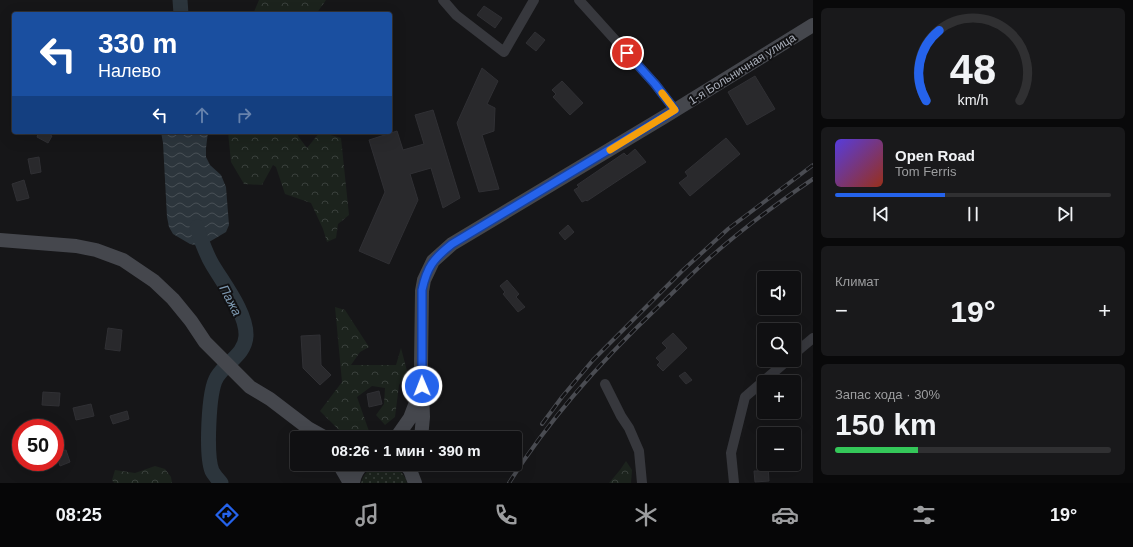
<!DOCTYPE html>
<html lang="ru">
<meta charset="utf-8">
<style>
:root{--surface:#101012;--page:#19191b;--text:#f1f3f6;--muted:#9c9d9f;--line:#303032;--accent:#2563eb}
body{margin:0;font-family:Arial,sans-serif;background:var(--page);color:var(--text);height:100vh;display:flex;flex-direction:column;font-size:15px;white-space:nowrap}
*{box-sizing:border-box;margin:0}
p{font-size:13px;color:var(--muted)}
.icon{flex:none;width:22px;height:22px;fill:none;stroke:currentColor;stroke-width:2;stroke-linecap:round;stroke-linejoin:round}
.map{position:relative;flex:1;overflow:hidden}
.side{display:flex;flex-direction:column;gap:8px;padding:8px;background:#09090a;width:320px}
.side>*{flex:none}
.guide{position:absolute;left:12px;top:12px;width:380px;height:122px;border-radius:4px;box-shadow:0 4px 16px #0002,0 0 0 1px var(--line);background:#1a4fa0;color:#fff;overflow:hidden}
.tools{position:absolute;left:757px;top:271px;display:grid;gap:8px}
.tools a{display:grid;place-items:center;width:44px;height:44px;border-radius:4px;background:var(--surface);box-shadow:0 4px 16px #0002,0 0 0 1px var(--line);font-size:20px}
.speed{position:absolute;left:12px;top:419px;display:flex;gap:8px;font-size:20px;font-weight:700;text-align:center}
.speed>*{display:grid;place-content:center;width:52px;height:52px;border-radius:50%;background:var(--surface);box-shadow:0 4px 16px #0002,0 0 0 1px var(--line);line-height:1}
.speed .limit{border:6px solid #d22;background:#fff;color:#111}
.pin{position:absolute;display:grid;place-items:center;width:34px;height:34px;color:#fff;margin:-17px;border:2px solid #fff;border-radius:50%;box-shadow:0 1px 4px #0007}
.me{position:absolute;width:44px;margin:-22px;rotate:359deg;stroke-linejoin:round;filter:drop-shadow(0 0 3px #0008)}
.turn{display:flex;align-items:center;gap:14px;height:84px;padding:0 20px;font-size:18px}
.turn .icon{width:52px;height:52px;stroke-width:2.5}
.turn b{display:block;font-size:28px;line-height:34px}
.lanes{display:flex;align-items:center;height:38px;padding:0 20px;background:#0003;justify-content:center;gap:20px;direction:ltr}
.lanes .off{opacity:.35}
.big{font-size:30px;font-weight:700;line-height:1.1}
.side .tile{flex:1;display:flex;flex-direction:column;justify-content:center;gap:6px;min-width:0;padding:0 14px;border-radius:6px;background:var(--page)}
.side .dial{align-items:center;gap:0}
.dial svg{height:104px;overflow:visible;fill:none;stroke:var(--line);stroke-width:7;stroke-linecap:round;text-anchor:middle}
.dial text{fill:var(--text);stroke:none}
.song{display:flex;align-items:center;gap:12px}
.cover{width:48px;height:48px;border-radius:6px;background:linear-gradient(135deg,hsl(250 70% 55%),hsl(10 70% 35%))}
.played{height:4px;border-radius:2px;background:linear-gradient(90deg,var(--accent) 40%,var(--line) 40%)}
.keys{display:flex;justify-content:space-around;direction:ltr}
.heat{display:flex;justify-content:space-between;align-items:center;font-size:22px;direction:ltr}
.charge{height:6px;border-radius:3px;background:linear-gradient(90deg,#34c759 30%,var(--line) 0)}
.trip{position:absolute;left:290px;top:431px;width:232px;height:40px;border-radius:4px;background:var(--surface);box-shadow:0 4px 16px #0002,0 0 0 1px var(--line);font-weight:700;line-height:40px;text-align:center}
.tabs{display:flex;height:64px;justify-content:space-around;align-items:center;background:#060607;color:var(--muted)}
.tabs .icon{width:28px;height:28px}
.tabs .selected{color:var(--accent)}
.tabs b{font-size:18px;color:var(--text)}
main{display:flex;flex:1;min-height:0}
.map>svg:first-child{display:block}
.grass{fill:url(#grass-dots)}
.forest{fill:url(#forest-crowns)}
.water{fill:url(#water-waves)}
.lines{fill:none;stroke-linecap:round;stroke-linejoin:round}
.river{stroke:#2c353c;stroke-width:15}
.building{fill:#29292c;stroke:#303034}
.street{stroke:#37383d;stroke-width:10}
.secondary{stroke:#45474d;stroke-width:14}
.rail-casing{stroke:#4a4c52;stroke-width:4}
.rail{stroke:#111113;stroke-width:2.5;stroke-dasharray:8;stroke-linecap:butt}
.route-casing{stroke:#184099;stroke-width:10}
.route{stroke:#2563eb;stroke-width:7}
.slow{stroke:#f59e0b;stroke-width:7}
.labels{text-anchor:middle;stroke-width:4;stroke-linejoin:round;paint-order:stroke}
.street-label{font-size:12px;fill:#a8adb8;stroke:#111113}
.water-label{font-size:13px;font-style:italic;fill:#7f9bb3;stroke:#111113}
</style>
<main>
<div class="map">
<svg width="813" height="483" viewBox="0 0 813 483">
<defs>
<pattern id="grass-dots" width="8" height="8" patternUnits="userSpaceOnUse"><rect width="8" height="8" fill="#1c231d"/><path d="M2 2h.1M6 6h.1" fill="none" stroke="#3a403c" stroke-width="1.8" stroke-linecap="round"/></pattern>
<pattern id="forest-crowns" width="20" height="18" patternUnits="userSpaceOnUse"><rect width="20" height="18" fill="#1c231d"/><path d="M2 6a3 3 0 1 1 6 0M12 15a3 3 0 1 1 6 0" fill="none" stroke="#3a403c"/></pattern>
<pattern id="water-waves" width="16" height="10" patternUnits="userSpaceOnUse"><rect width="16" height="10" fill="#2c353c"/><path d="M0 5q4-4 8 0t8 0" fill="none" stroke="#485056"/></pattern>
</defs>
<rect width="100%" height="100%" fill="#161618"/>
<!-- grass -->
<path class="grass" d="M386,464c10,2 18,8 21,19h-46c3,-12 12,-18 25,-19z"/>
<!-- forest -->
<path class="forest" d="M259,0h67l-10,14h-63z
M228,132h72l-2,4 9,12 13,-16 21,6 8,77 -11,9 -2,14 -9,4 -4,-13 -12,-26 -26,-9 -9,-27 -3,-2 -11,20 -18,-1 -13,-22z
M335,307l10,3 24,37 -9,5 -9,13h45l5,-17 6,23 -8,14 -4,32 -10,8 -9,-10 8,-11 1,-16 -13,-2 -15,11 14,40 -30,-5 -21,-21 22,-29z
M626,461l6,9 -1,13h-22l11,-13z
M155,466l10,3 6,8 1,6h-58l-2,-3 3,-10 20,3z"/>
<!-- water -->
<path class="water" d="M161,132h47l-2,16v9l4,8 11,10 5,12 3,38 -3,7 -22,13 -5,1 -9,-2 -17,-10 -4,-7 -2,-10 -4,-74z"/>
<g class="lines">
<!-- river -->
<path class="river" d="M180,0l1,14
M197,227l1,4c4,11 8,23 14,33 11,19 35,49 34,72 -1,19 -20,26 -29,41 -9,14 -11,79 -5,94 2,4 6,8 9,12"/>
</g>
<!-- building -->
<path class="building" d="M484,6l18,12 -7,10 -18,-13z
M535,32l10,8 -9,11 -10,-8z
M482,68l16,13 -11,23 8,4 -1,23 -12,4 17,54 -20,3 -22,-69z
M755,76l20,33 -28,16 -19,-33z
M562,81l21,22 -13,12 -17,-18 3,-3 -4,-4z
M433,110l27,88 -17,10 -12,-40 -21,6 8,26 -29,64 -30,-13 26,-59 -16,-52 28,-9 6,19 21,-6 -9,-29z
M39,132h6l7,4 -4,7 -11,-6z
M726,138l14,16 -50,42 -11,-13 9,-7 -3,-4z
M635,149l11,13 -59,39 -1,-1 -4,2 -8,-12 5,-3 -2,-2 47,-32 3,3z
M39,157l2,15 -10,2 -3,-15z
M24,180l5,18 -12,3 -5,-17z
M568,225l6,7 -9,8 -6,-7z
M507,280l12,14 -3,3 9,10 -7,5 -15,-18 2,-2 -5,-6z
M108,328l14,2 -2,21 -15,-2z
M673,333l14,15 -24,23 -6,-6 3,-3 -4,-4 11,-10 -5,-5z
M320,335l1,30 10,10 -11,10 -17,-17 -2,-32z
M685,372l7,8 -6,4 -7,-8z
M379,391l3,13 -13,3 -2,-13z
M43,392l17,1 -1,13 -17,-1z
M91,404l3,12 -18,4 -3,-12z
M127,411l2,8 -16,5 -3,-8z
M66,450l4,12 -10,4 -4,-13z
M761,465h7l1,16 -14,1 -1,-11h7z"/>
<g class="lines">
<!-- street -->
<path class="street" d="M443,0l13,15 48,37 30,-52
M579,0l76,84 20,26
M794,354l19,-16
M605,384l16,32 8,12 10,23 3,32
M734,483l-3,-30 14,-56 43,-37"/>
<!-- secondary -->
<path class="secondary" d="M0,240l76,6 20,4 27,10 31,21 19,18 18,22 14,21 45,45 20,12 38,29 18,10
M396,438l14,-20 10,-26
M421,438l2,-21 -2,-52 1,-74 2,-11 9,-19 19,-17 212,-127 149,-92
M339,464l11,19
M405,464l5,6 5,13
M353,483c1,-8 4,-14 10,-19"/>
<defs>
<path id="rail" d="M542,424l20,-27 31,-37 89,-89 46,-42 85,-64
M509,483c41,-65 92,-122 148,-175 19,-18 37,-37 57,-54 31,-27 65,-52 99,-75"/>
</defs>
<!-- rail casing -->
<use href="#rail" class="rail-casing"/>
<!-- rail -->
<use href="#rail" class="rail"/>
</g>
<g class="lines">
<defs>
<path id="route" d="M422,386v-96c5,-23 11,-31 30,-46l223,-134 -20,-26 -28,-31"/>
</defs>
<!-- route casing -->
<use href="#route" class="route-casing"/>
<!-- route -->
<use href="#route" class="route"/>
<!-- slow -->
<path class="slow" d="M610,150l65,-40 -13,-17"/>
</g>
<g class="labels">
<!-- street labels -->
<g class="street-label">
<text transform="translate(742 69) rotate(-32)" y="4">1-я Больничная улица</text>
</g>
<!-- water labels -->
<g class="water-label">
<text transform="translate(231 300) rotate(63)" y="5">Пажа</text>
</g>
</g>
</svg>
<div class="tools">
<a><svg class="icon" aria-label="sound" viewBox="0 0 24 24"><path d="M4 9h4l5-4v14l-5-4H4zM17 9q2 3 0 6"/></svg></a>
<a><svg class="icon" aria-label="search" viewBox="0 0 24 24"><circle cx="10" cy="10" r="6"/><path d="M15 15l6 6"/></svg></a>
<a>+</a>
<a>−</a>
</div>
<div class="speed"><div class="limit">50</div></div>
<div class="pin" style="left:627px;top:53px;background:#d93025"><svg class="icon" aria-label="arrive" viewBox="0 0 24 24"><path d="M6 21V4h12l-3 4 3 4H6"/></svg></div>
<svg class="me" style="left:422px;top:386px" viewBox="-20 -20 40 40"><circle r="17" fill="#2563eb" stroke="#fff" stroke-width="3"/><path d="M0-11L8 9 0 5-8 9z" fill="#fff"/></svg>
<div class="trip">08:26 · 1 мин · 390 m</div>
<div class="guide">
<div class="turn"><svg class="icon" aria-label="left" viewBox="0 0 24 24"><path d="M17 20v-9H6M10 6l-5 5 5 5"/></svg><div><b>330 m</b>Налево</div></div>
<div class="lanes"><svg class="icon" aria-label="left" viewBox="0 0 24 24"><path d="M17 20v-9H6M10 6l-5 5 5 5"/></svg><svg class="icon off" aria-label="ahead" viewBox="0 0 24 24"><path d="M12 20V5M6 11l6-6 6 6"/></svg><svg class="icon off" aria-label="right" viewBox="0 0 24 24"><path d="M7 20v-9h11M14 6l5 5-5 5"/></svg></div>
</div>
</div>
<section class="side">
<div class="tile dial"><svg viewBox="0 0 100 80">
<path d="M14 69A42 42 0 1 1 86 69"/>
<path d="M14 69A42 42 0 0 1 24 15" stroke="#2563eb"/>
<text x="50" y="56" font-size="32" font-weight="700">48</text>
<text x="50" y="72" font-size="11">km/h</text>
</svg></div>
<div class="tile">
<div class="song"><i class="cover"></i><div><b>Open Road</b><p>Tom Ferris</p></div></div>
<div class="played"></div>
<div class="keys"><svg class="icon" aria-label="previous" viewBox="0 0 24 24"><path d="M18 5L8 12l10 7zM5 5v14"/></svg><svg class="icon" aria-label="pause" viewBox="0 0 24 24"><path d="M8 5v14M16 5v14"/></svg><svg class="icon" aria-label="next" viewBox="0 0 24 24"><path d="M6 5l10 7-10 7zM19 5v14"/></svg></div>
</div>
<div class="tile"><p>Климат</p>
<div class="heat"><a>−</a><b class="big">19°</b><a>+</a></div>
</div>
<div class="tile"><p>Запас хода · 30%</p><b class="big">150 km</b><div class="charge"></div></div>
</section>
</main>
<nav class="tabs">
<b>08:25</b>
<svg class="icon selected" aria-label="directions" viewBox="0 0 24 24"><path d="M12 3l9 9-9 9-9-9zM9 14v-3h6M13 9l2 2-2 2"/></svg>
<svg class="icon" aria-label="music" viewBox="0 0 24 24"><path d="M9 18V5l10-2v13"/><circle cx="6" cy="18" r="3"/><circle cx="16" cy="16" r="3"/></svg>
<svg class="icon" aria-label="phone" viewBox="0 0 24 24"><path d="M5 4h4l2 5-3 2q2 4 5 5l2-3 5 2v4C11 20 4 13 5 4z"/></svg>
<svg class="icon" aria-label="climate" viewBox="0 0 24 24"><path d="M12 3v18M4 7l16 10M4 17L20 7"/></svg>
<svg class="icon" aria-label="car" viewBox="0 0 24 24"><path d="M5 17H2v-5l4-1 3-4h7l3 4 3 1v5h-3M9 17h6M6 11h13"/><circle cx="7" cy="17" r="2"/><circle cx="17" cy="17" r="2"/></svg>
<svg class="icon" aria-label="filters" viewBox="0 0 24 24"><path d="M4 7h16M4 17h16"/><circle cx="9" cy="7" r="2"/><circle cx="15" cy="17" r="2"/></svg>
<b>19°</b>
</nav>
